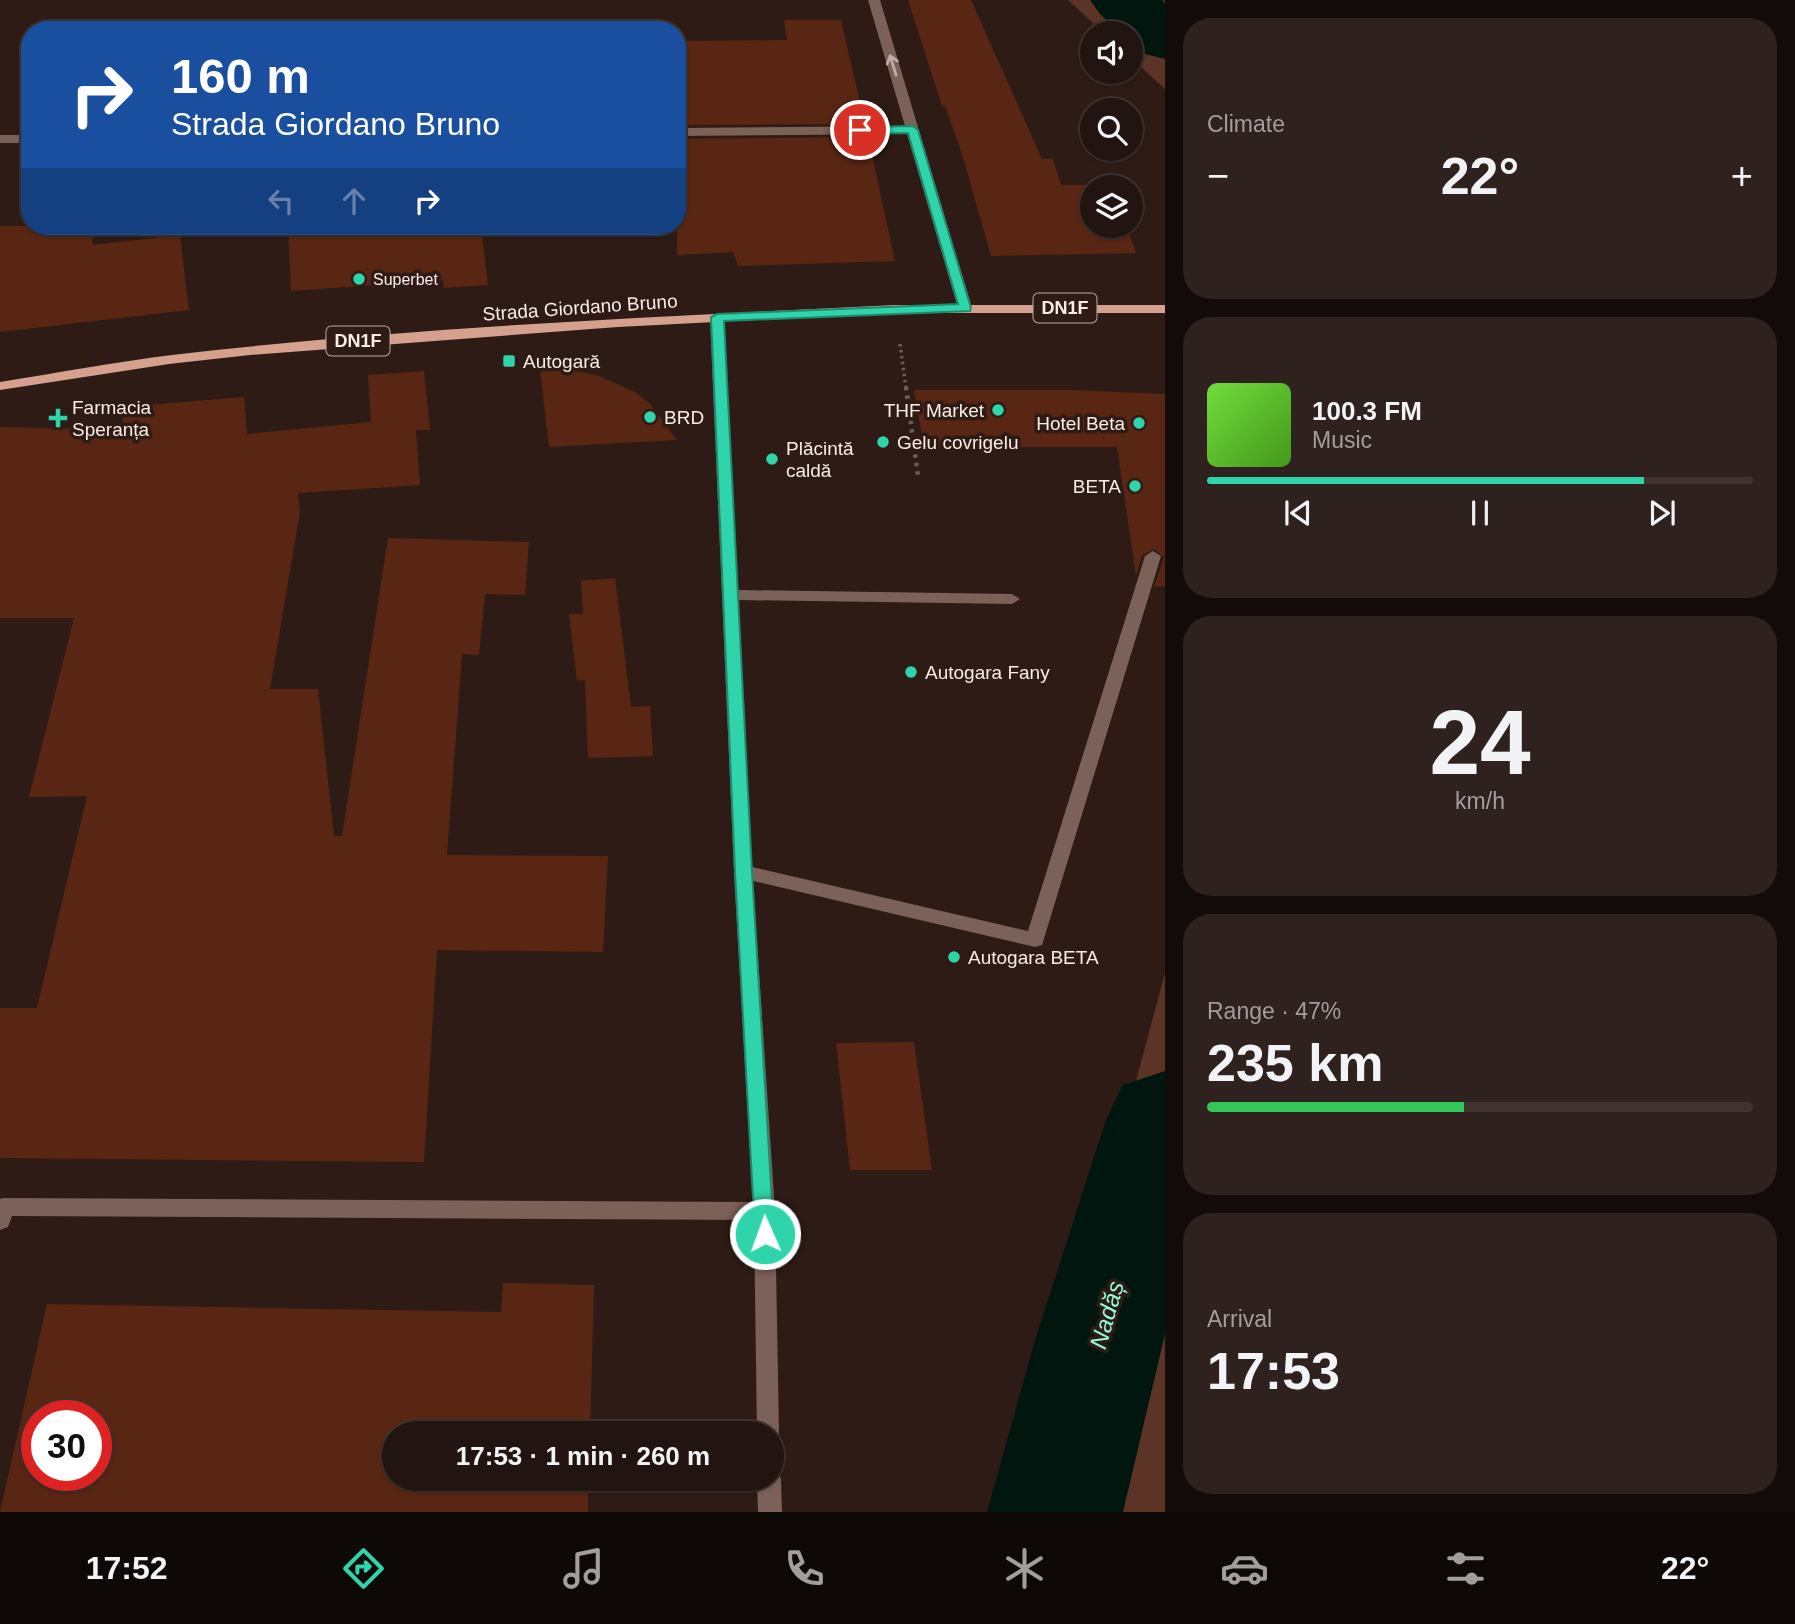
<!DOCTYPE html>
<meta charset="utf-8">
<style>
:root{--surface:#221410;--page:#2e211e;--text:#f1f3f6;--muted:#a29e9f;--line:#3f3330;--accent:#2fd4aa}
body{margin:0;font-family:Helvetica,sans-serif;background:var(--page);color:var(--text);height:100vh;display:flex;flex-direction:column;font-size:26px;white-space:nowrap}
*{box-sizing:border-box;margin:0}
p{font-size:23px;color:var(--muted)}
.icon{flex:none;width:38px;height:38px;fill:none;stroke:currentColor;stroke-width:2;stroke-linecap:round;stroke-linejoin:round}
.map{position:relative;flex:1;overflow:hidden}
.sheet{display:flex;flex-direction:column;gap:18px;padding:18px;background:#130b09;width:630px}
.sheet>*{flex:none}
.guide{position:absolute;left:21px;top:21px;width:665px;height:214px;border-radius:28px;box-shadow:0 2px 5px #0004,0 0 0 2px var(--line);background:#1a4fa0;color:#fff;overflow:hidden}
.buttons{position:absolute;left:1080px;top:21px;display:grid;gap:14px}
.buttons a{display:grid;place-items:center;width:63px;height:63px;border-radius:50%;background:var(--surface);box-shadow:0 2px 5px #0004,0 0 0 2px var(--line);font-size:35px}
.speed{position:absolute;left:21px;top:1400px;display:flex;gap:14px;font-size:35px;font-weight:700;text-align:center}
.speed>*{display:grid;place-content:center;width:91px;height:91px;border-radius:50%;background:var(--surface);box-shadow:0 2px 5px #0004,0 0 0 2px var(--line);line-height:1}
.speed .limit{border:10px solid #d22;background:#fff;color:#111}
.pin{position:absolute;display:grid;place-items:center;width:60px;height:60px;color:#fff;margin:-30px;border:4px solid #fff;border-radius:50%;box-shadow:0 2px 7px #0007}
.me{position:absolute;width:77px;margin:-38px;rotate:358deg;stroke-linejoin:round;filter:drop-shadow(0 0 5px #0008)}
.turn{display:flex;align-items:center;gap:24px;height:147px;padding:0 35px;font-size:32px}
.turn .icon{width:91px;height:91px;stroke-width:2.5}
.turn b{display:block;font-size:49px;line-height:60px}
.lanes{display:flex;align-items:center;height:66px;padding:0 35px;background:#0003;justify-content:center;gap:35px;direction:ltr}
.lanes .off{opacity:.35}
.big{font-size:52px;font-weight:800;line-height:1.1}
.sheet .card{flex:1;display:flex;flex-direction:column;justify-content:center;gap:10px;min-width:0;padding:0 24px;border-radius:28px;background:var(--page)}
.sheet .dial{align-items:center;gap:0}
.dial b{font-size:91px;line-height:1}
.song{display:flex;align-items:center;gap:21px}
.cover{width:84px;height:84px;border-radius:10px;background:linear-gradient(135deg,hsl(100 70% 55%),hsl(100 70% 35%))}
.played{height:7px;border-radius:4px;background:linear-gradient(90deg,var(--accent) 80%,var(--line) 80%)}
.keys{display:flex;justify-content:space-around;direction:ltr}
.heat{display:flex;justify-content:space-between;align-items:center;font-size:38px;direction:ltr}
.charge{height:10px;border-radius:5px;background:linear-gradient(90deg,#34c759 47%,var(--line) 0)}
.trip{position:absolute;left:382px;top:1421px;width:402px;height:70px;border-radius:35px;background:var(--surface);box-shadow:0 2px 5px #0004,0 0 0 2px var(--line);font-weight:800;line-height:70px;text-align:center}
.menu{display:flex;height:112px;justify-content:space-around;align-items:center;background:#0e0806;color:var(--muted)}
.menu .icon{width:49px;height:49px}
.menu .current{color:var(--accent)}
.menu b{font-size:32px;color:var(--text)}
main{display:flex;flex:1;min-height:0}
.map>svg:first-child{display:block}
.green{fill:#5b3426}
.lines{fill:none;stroke-linecap:round;stroke-linejoin:round}
.river{fill:#01160f;fill-rule:evenodd}
.building{fill:#5a2614;fill-rule:evenodd}
.path-far1{stroke:#6d5c56;stroke-width:3.5;stroke-dasharray:2.5 3.5;stroke-linecap:butt}
.path{stroke:#6d5c56;stroke-width:4.5;stroke-dasharray:3.5 5;stroke-linecap:butt}
.minor{fill:#7b6158;fill-rule:evenodd}
.major{fill:#d6a08e;fill-rule:evenodd}
.oneway{stroke:#c0ada6}
.route{fill:#2fd4aa;stroke:#1f8a6e;stroke-width:2}
.poi-dot{fill:#2fd4aa;stroke:#2e1b15;stroke-width:2.5}
.labels{text-anchor:middle;stroke-width:7;stroke-linejoin:round;paint-order:stroke}
.far-poi-label{font-size:16px;fill:#f9ebe6;stroke:#2e1b15;text-anchor:start}
.shield{fill:#2e1b15;stroke:#bcada7;stroke-width:2}
.shield-label{font-size:18px;font-weight:bold;fill:#f9ebe6}
.street-label{font-size:19px;fill:#f9ebe6;stroke:#2e1b15}
.poi-label{font-size:19px;fill:#f9ebe6;stroke:#2e1b15;text-anchor:start}
.near-water-label{font-size:24px;font-style:italic;fill:#91fcd9;stroke:#2e1b15}
</style>
<main>
<div class="map">
<svg width="1165" height="1512" viewBox="0 0 1165 1512">
<rect width="100%" height="100%" fill="#2e1b15"/>
<!-- green -->
<path class="green" d="M1068,0h97v89l-34,-31 -1,-25h-26z
M1165,973v539h-145z"/>
<g class="lines">
<!-- river -->
<path class="river" d="M1090,0h72l3,3v56l-24,-6 -11,-10v-10h-10l-20,-19z
M1165,1071v263l-42,178h-136l48,-172 71,-220 17,-35z"/>
</g>
<!-- building -->
<path class="building" d="M908,0h63l71,159h11l8,26h50v2h-19v39h34l10,27 -145,3 -28,-99 -18,-51h-3z
M784,20h57l24,104 -188,1v-84l110,-1z
M868,137l27,124 -157,5 -5,-14 -56,3v-116z
M0,226h95l-3,19 88,-10 9,75 -189,22z
M288,226h193l7,59 -44,3 -1,-8 -152,11z
M539,361l60,15 36,16 15,12 27,36 -128,7z
M424,371l6,59h-14l4,55 -122,8 2,19 -30,177h48l16,147h8l46,-298 141,4 -4,53 -40,-1 -6,61 -17,-1 -15,201 161,1 -5,96 -166,-2 -13,212 -424,-4v-150h37l50,-212 -58,1 45,-179h-74v-191l123,3v-23l121,-10 3,37 124,-12 -3,-47z
M914,390h157l94,4v192l-11,1 10,-30 -10,-8 -12,6 -6,21 -19,-129h-193z
M615,578l16,129 19,-1 3,50 -65,2 -3,-78 -8,1 -8,-67h14l-2,-33z
M914,1042l18,128h-82l-14,-127z
M503,1283l91,2 -4,148h-196v46h194v33h-588l47,-208 454,8zM37,1416h59v59h-59z"/>
<g class="lines">
<!-- path-far1 -->
<path class="path-far1" d="M900,344l6,44"/>
<!-- path -->
<path class="path" d="M906,387l12,89"/>
<!-- minor -->
<path class="minor" d="M868,0h12l92,308 -2,3h-10l-2,-3 -51,-174 -230,2v-8l228,-2z
M0,135h30v8h-30z
M717,314l7,4 14,272 274,4 8,5 -8,5 -274,-4 14,267 276,64 117,-375 8,-5 8,5 -119,389 -7,2 -282,-66 22,330 4,222 -3,8 -4,1v-9h-15l-3,-213 -742,-4 -4,11 -8,3v-31l3,-1 750,4 -19,-330 -24,-554z
M772,1469l5,2 4,8 1,33h-24l-1,-33h15z"/>
<!-- major -->
<path class="major" d="M895,305h270v8h-270l-277,14 -368,28 -81,9 -169,26v-8c57,-9 115,-20 172,-27 240,-28 482,-38 723,-50z"/>
</g>
<!-- one-way arrows -->
<defs><path id="oneway-shaft" d="M-6 0H5M1.5-3L5.5 0L1.5 3" fill="none" stroke-width="1.6" stroke-linecap="round" stroke-linejoin="round" transform="scale(1.75)"/></defs>
<use class="oneway" href="#oneway-shaft" transform="translate(893 65) rotate(-107)"/>
<!-- route -->
<path class="route" d="M913,126l5,4 53,178 -1,3 -246,10 28,551 22,362 -3,6 -6,2 -7,-2 -3,-6 -20,-362 -24,-555 6,-3 241,-10 -50,-171 -48,1 -5,-4 5,-3z"/>
<!-- markers -->
<g class="poi-dot">
<circle cx="359" cy="279" r="7"/>
<rect x="502" y="354" width="14" height="14" rx="3.5"/>
<circle cx="998" cy="410" r="7"/>
<circle cx="650" cy="417" r="7"/>
<path d="M54.5 407.5h7v7h7v7h-7v7h-7v-7h-7v-7h7z"/>
<circle cx="1139" cy="423" r="7"/>
<circle cx="883" cy="442" r="7"/>
<circle cx="772" cy="459" r="7"/>
<circle cx="1135" cy="486" r="7"/>
<circle cx="911" cy="672" r="7"/>
<circle cx="954" cy="957" r="7"/>
</g>
<g class="labels">
<!-- far-poi labels -->
<g class="far-poi-label">
<text x="373" y="285">Superbet</text>
</g>
<!-- shield labels -->
<g class="shield">
<rect x="1033.5" y="293.5" width="63" height="29" rx="5"/>
<rect x="326.5" y="326.5" width="63" height="29" rx="5"/>
</g>
<g class="shield-label">
<text x="1065" y="314">DN1F</text>
<text x="358" y="347">DN1F</text>
</g>
<!-- street labels -->
<g class="street-label">
<text transform="translate(580 307) rotate(-4)" y="7">Strada Giordano Bruno</text>
</g>
<!-- poi labels -->
<g class="poi-label">
<text x="523" y="368">Autogară</text>
<text x="72" y="414">Farmacia<tspan x="72" dy="22">Speranța</tspan></text>
<text x="984" y="417" text-anchor="end">THF Market</text>
<text x="664" y="424">BRD</text>
<text x="1125" y="430" text-anchor="end">Hotel Beta</text>
<text x="897" y="449">Gelu covrigelu</text>
<text x="786" y="455">Plăcintă<tspan x="786" dy="22">caldă</tspan></text>
<text x="1121" y="493" text-anchor="end">BETA</text>
<text x="925" y="679">Autogara Fany</text>
<text x="968" y="964">Autogara BETA</text>
</g>
<!-- near-water labels -->
<g class="near-water-label">
<text transform="translate(1107 1315) rotate(-74)" y="8">Nadăș</text>
</g>
</g>
</svg>
<div class="buttons">
<a><svg class="icon" aria-label="sound" viewBox="0 0 24 24"><path d="M4 9h4l5-4v14l-5-4H4zM17 9q2 3 0 6"/></svg></a>
<a><svg class="icon" aria-label="search" viewBox="0 0 24 24"><circle cx="10" cy="10" r="6"/><path d="M15 15l6 6"/></svg></a>
<a><svg class="icon" aria-label="layers" viewBox="0 0 24 24"><path d="M12 4l9 5-9 5-9-5zM3 14l9 5 9-5"/></svg></a>
</div>
<div class="speed"><div class="limit">30</div></div>
<div class="pin" style="left:860px;top:130px;background:#d93025"><svg class="icon" aria-label="arrive" viewBox="0 0 24 24"><path d="M6 21V4h12l-3 4 3 4H6"/></svg></div>
<svg class="me" style="left:765px;top:1234px" viewBox="-20 -20 40 40"><circle r="17" fill="#2fd4aa" stroke="#fff" stroke-width="3"/><path d="M0-11L8 9 0 5-8 9z" fill="#fff"/></svg>
<div class="trip">17:53 · 1 min · 260 m</div>
<div class="guide">
<div class="turn"><svg class="icon" aria-label="right" viewBox="0 0 24 24"><path d="M7 20v-9h11M14 6l5 5-5 5"/></svg><div><b>160 m</b>Strada Giordano Bruno</div></div>
<div class="lanes"><svg class="icon off" aria-label="left" viewBox="0 0 24 24"><path d="M17 20v-9H6M10 6l-5 5 5 5"/></svg><svg class="icon off" aria-label="ahead" viewBox="0 0 24 24"><path d="M12 20V5M6 11l6-6 6 6"/></svg><svg class="icon" aria-label="right" viewBox="0 0 24 24"><path d="M7 20v-9h11M14 6l5 5-5 5"/></svg></div>
</div>
</div>
<section class="sheet">
<div class="card"><p>Climate</p>
<div class="heat"><a>−</a><b class="big">22°</b><a>+</a></div>
</div>
<div class="card">
<div class="song"><i class="cover"></i><div><b>100.3 FM</b><p>Music</p></div></div>
<div class="played"></div>
<div class="keys"><svg class="icon" aria-label="previous" viewBox="0 0 24 24"><path d="M18 5L8 12l10 7zM5 5v14"/></svg><svg class="icon" aria-label="pause" viewBox="0 0 24 24"><path d="M8 5v14M16 5v14"/></svg><svg class="icon" aria-label="next" viewBox="0 0 24 24"><path d="M6 5l10 7-10 7zM19 5v14"/></svg></div>
</div>
<div class="card dial"><b>24</b><p>km/h</p></div>
<div class="card"><p>Range · 47%</p><b class="big">235 km</b><div class="charge"></div></div>
<div class="card"><p>Arrival</p><b class="big">17:53</b></div>
</section>
</main>
<nav class="menu">
<b>17:52</b>
<svg class="icon current" aria-label="directions" viewBox="0 0 24 24"><path d="M12 3l9 9-9 9-9-9zM9 14v-3h6M13 9l2 2-2 2"/></svg>
<svg class="icon" aria-label="music" viewBox="0 0 24 24"><path d="M9 18V5l10-2v13"/><circle cx="6" cy="18" r="3"/><circle cx="16" cy="16" r="3"/></svg>
<svg class="icon" aria-label="phone" viewBox="0 0 24 24"><path d="M5 4h4l2 5-3 2q2 4 5 5l2-3 5 2v4C11 20 4 13 5 4z"/></svg>
<svg class="icon" aria-label="climate" viewBox="0 0 24 24"><path d="M12 3v18M4 7l16 10M4 17L20 7"/></svg>
<svg class="icon" aria-label="car" viewBox="0 0 24 24"><path d="M5 17H2v-5l4-1 3-4h7l3 4 3 1v5h-3M9 17h6M6 11h13"/><circle cx="7" cy="17" r="2"/><circle cx="17" cy="17" r="2"/></svg>
<svg class="icon" aria-label="filters" viewBox="0 0 24 24"><path d="M4 7h16M4 17h16"/><circle cx="9" cy="7" r="2"/><circle cx="15" cy="17" r="2"/></svg>
<b>22°</b>
</nav>
